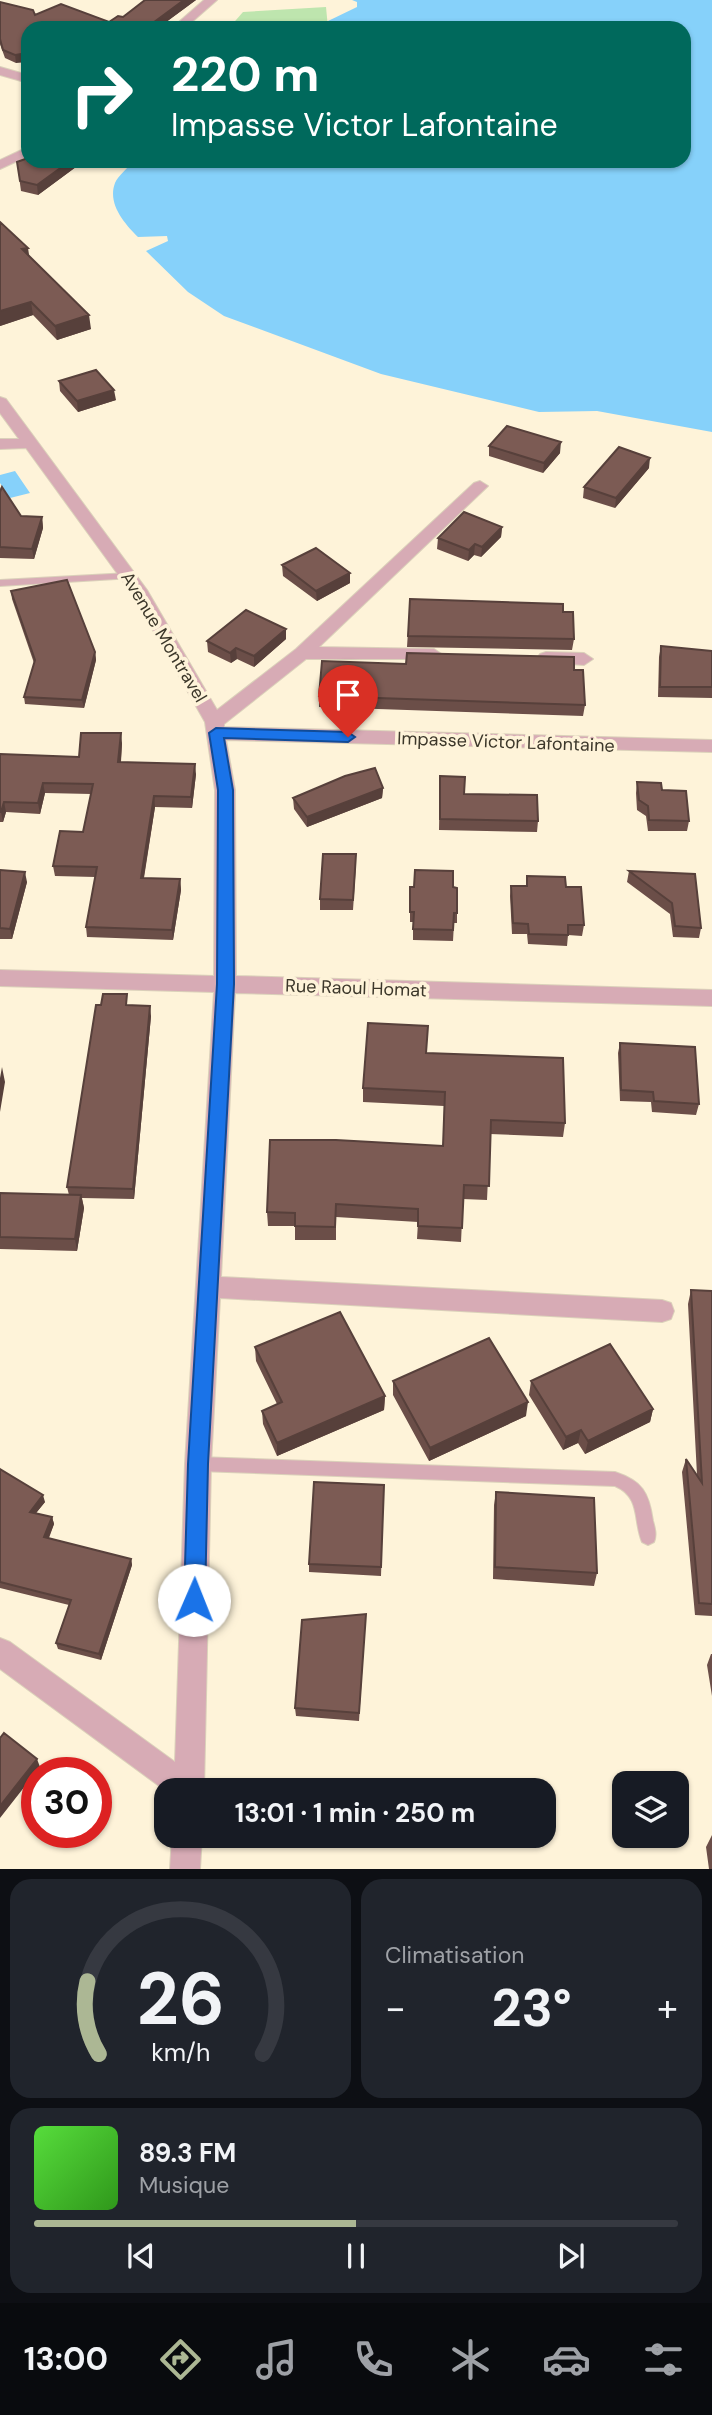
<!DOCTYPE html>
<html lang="fr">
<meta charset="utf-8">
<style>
:root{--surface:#171b24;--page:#20242c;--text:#f1f3f6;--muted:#9ea1a6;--line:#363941;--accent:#acb794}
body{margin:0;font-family:"DM Sans",sans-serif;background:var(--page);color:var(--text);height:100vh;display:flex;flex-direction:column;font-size:26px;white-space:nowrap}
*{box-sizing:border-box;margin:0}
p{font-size:23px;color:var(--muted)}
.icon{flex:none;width:38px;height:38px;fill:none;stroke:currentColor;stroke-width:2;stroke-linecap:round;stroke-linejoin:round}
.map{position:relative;height:1869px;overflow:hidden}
.side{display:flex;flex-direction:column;gap:10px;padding:10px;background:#0d0f14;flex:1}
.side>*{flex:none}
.guide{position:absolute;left:21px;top:21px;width:670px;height:147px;border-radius:21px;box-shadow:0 2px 5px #0004;background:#00695c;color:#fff;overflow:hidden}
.buttons{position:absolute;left:612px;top:1771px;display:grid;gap:14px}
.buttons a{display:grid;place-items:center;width:77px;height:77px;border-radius:14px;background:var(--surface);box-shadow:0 2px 5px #0004;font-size:35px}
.speed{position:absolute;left:21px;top:1757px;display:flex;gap:14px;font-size:35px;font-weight:700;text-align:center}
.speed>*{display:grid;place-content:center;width:91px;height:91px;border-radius:50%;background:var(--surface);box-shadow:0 2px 5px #0004;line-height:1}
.speed .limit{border:10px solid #d22;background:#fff;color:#111}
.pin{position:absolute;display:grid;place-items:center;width:60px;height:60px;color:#fff;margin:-72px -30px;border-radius:50% 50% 50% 0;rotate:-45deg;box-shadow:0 0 7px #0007}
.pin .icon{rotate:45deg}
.me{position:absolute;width:77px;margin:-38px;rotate:1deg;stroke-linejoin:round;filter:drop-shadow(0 0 5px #0008)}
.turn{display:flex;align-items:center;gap:24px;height:147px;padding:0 35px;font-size:32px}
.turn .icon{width:91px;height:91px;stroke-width:2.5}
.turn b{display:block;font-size:49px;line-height:60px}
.big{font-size:52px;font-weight:700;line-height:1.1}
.side .widget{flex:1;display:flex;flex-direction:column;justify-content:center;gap:10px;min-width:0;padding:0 24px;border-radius:21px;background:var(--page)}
.side .dial{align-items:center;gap:0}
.dial svg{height:182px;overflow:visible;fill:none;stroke:var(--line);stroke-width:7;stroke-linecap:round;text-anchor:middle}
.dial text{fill:var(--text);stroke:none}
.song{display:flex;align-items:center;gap:21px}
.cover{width:84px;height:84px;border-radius:10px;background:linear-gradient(135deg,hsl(110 70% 55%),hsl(110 70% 35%))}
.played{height:7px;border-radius:4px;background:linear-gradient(90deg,var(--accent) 50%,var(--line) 50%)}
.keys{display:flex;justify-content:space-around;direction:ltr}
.heat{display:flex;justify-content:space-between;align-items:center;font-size:38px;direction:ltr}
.side .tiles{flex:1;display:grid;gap:10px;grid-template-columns:1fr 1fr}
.widget:last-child{grid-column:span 2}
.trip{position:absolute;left:154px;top:1778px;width:402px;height:70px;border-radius:21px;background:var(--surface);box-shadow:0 2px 5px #0004;font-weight:700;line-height:70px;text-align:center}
.tabs{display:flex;height:112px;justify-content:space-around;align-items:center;background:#090b0e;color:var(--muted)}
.tabs .icon{width:49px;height:49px}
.tabs .selected{color:var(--accent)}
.tabs b{font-size:32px;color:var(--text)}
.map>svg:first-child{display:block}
.green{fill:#bee5ae}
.water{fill:#86d1fa}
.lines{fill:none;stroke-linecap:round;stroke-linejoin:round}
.lane-casing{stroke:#dbd1ba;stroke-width:2}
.street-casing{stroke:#dbd1ba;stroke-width:2}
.lane{fill:#d7abb5;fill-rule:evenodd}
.street{fill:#d7abb5;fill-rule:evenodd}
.wall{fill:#6b4e48}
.shaded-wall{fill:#57403b}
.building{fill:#7c5b54;stroke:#57403b;stroke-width:2}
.route{fill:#1a73e8;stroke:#114b97;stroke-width:2}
.labels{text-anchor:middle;stroke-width:7;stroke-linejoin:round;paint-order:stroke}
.street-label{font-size:18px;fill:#3c372a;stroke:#fef3d9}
</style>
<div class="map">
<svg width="712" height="1869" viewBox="0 0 712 1869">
<rect width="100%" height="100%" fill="#fef3d9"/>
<!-- green -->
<path class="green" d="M326,7l2,21h-99l14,-16z"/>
<!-- water -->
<path class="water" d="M352,0h360v432l-115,-21 -58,1 -158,-38 -157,-58 -36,-24 -42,-41 22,-10 -1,-5 -29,1c-13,-13 -31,-33 -23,-54 3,-7 13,-15 18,-22h551v-133h-356v-7l29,-14v-5z
M15,471l15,22 -20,5 -10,-15v-8z"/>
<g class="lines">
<defs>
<path id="lane" d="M129,573l4,1v4l-133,8v-6z
M198,1457l417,15c27,9 34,20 38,49 2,7 4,14 1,21l-6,3 -6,-3c-9,-21 -1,-45 -27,-56l-417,-15 -5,-2 -3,-5 3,-5z"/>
<path id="street" d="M204,0h13l-32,28h-13z
M0,67l28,8v8l-28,-8z
M28,147v9l-28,13v-9z
M0,397l6,2 141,191 70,120 79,-61 178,-166 6,-2 8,5 -169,161 115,2 9,6 -3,4h-134l-82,65v3l488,13v12l-486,-12 9,50 1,186 476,14v16l-477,-13 -14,284 441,23 9,3 3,8 -3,8 -9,3 -442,-24 -9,166 -7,326 -38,1 -166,-122v-31l10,4 165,120 10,-298 29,-472 -214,-6v-16l214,6 1,-186 -10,-68 -72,-127 -107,-147 -26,1v-10h19l-19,-26z
M546,652l38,1 9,6 -9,6 -44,-3 -3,-4 3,-4z
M172,1836h30l-2,33h-30z"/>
</defs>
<!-- lane casing -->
<use href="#lane" class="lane-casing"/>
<!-- street casing -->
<use href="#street" class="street-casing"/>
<!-- lane -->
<use href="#lane" class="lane"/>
<!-- street -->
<use href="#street" class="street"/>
</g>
<!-- wall -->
<path class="wall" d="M145,0h51l-38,28h-130l-12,35 -11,-5 -5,-14v-42l35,13 74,7 14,-5z
M84,161l-46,34 -17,-4 -4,-29z
M0,222l29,34 62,73 -34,11 -24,-25 -33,11z
M59,381l57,19 -38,12 -18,-21z
M489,446l71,7 -17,20 -54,-17z
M649,468l-34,40 -32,-10 1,-11z
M0,487l1,3 20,26 21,1 1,11 -9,31 -34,-1z
M502,527l-1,10 -20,20 -7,-2 -6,6 -31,-12 1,-11z
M282,565l68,18 -33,18 -34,-25z
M11,591l84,61 1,8 -12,48 -59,-4 -1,-7 10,-34 -22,-64z
M410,599l153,13 11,27 -2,11 -165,-3z
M286,639l-32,28 -17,-8 -6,4 -23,-11 -1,-11z
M661,646l51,5v47l-54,-1 1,-40z
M574,670l11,35 -2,11 -264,-9v-11z
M122,743l-1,19 75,12 -4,34 -37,-1 -11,71 36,1 1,11 -8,50 -86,-3 -1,-10 9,-50 -40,-1 -2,-10 30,-34 8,-38 -46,-1 -5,21 -34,-2 -3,10h-3v-68l79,3z
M440,776l24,18 74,27 -1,11 -98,-2z
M637,782l25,8 27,31 -2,10h-39l-2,-15 -9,-6 -1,-17z
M383,788l-1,10 -75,29 -13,-18 -1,-11z
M356,865l-3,45h-33v-11z
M0,870l27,12 -15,57h-12z
M629,871l66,3 6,54 -2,10 -26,-1 -3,-23 -43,-32z
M527,876l39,11 18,38 -2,11 -14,-1 -1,11 -39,-2 -1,-10h-15l-2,-38 1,-10h15z
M453,887l4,26v10h-3l-1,18 -40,-1v-18h-3v-25z
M128,1005l23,11 -17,183 -52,-1 2,10 -7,43 -77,-2v-56l69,2 -2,-8z
M620,1043l79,61 -3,11 -44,-3 -1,-10 -31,-1 -2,-48z
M426,1053l139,70 -2,14 -73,-3 -3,66 -24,-1 -2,43 -44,-3 1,-17 -82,-5v23h-41v-14h-27l-1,-14 176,-66 1,-40 -81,-4v-14z
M691,1290l21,1v325l-17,-1 -13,-143 4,-13 11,16 -9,-171z
M255,1347l130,49 -1,14 -107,46 -14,-32 -1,-13 15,-7 -21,-43z
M393,1381l133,35 -97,45 -36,-66z
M531,1381l122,28 -3,13 -65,32 -7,-11 -15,7 -34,-55z
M0,1469l45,33 -9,11 16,4 2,7 -5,14 82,21 1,6 -31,95 -43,-11 -2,-6 13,-38 -69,-17z
M384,1485l-3,91 -72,-4v-8z
M496,1492l101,81 -3,13 -101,-7 1,-74z
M366,1614l-7,107 -63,-5 -1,-8z
M711,1654h1v42l-5,-31z
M712,1835v34h-3l-3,-22z"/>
<!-- shaded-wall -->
<path class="shaded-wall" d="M184,0h12l-38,28h-12z
M28,53v9l-12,1 -1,-8z
M70,161h14l-46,34 -1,-10z
M28,248l2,13 -8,-12z
M31,302l2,13 -33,11v-15z
M89,315l2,14 -34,11 -2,-14z
M114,390l2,10 -38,12 -1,-11z
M561,442l-1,11 -17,20 1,-10z
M650,458l-1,10 -34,40 1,-10z
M42,517l1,11 -9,31 -2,-10z
M502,527l-1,10 -20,20 1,-10z
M475,544l-1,11 -6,6 1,-11z
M350,573v10l-33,18 -1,-10z
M286,629v10l-32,28v-11z
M236,648l1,11 -6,4 -1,-10z
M95,652l1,8 -12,48 -2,-8z
M121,733l1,10 -2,30 -2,-11z
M195,764l1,10 -4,34 -1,-11z
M43,783l2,10 -5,21 -2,-11z
M383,788l-1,10 -75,29v-10z
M154,796l1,11 -13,81 -1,-10z
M4,802l2,10 -3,10 -2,-10z
M25,872l2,10 -15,57 -2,-10z
M180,879l1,11 -8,50 -1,-10z
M150,1006l1,10 -17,183 -1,-10z
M2,1067l3,15 -5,30v-34z
M81,1195l3,13 -7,43 -2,-12z
M385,1396l-1,14 -107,46v-13z
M528,1402l-2,14 -97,45 1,-13z
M653,1409l-3,13 -65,32 3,-13z
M581,1430l-3,13 -15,7 3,-13z
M43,1495l2,7 -13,16 -2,-6z
M52,1517l2,7 -8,20 -2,-7z
M131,1559l1,6 -31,95 -2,-6z
M37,1759l3,8 -40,51v-12z"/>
<!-- building -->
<path class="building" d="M145,0h39l-38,28h-118v25l-13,2 -12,-5 -3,-11v-37l33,8 2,5 26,-11 48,18 9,-6 5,1z
M28,158v3h42l-33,24 -17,-4 -3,-19z
M0,222l28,26 -6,1 67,66 -34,11 -24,-24 -31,9z
M96,370l18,20 -37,11 -18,-20z
M507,426l54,16 -17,21 -55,-17z
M619,447l31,11 -34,40 -32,-11z
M2,487l19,29 21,1 -10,32 -32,-2v-55z
M464,512l38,15 -20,20 -7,-3 -6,6 -31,-12z
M316,548l34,25 -34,18 -34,-26z
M67,580l28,72 -13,48 -58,-3 11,-37 -24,-69z
M410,599l153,5v8h10l1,27 -166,-3z
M246,610l40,19 -32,27 -18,-8 -6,5 -23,-12z
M661,646l51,5v36h-52z
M407,653l167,4v13h9l2,35 -266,-9 3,-35 84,3z
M81,733h40l-3,29 77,2 -4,33 -37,-1 -13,82 39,1 -8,51 -86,-3 11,-60 -44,-1 7,-35 23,1 10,-48 -50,-1 -5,20 -34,-1 -3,10h-1v-58l79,3z
M375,768l8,20 -76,29 -14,-19 52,-22z
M440,776l25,1 -1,17 73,1 1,26 -98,-2z
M637,782l24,1 1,7 24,1 3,30 -40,-1 -1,-14 -9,-6z
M323,854h33l-3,46 -33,-1z
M0,870l25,2 -15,57 -10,-1z
M415,870l38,1v16l4,1v25h-3l-1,17 -40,-1 1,-17h-4v-25h4z
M629,871l66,3 6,54 -26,-2 -3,-23z
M527,876l38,1 1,10h15l3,38h-16v10l-39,-1 -1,-10 -15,-1 -2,-37h16z
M103,994h24l-1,11 24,1 -17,183 -66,-2 29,-182h5z
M368,1023l60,3 -2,27 137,5 2,65 -74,-3 -2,66 -25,-1 -2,43 -44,-2v-17l-82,-5 -1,23 -40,-1v-13l-28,-1 3,-72h66l107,6 2,-54 -82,-4z
M620,1043l75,4 4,57 -45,-3 -1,-9 -32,-2z
M0,1193l81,2 -6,44 -75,-2z
M691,1290l21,1v313l-13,-1 -13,-144 16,24z
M340,1312l45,84 -108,47 -15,-32 20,-9 -27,-55z
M489,1338l39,64 -98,46 -37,-67z
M610,1344l43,65 -65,32 -7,-11 -15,7 -35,-56z
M0,1469l43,26 -13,17 22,5 -8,20 87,22 -32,95 -43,-11 15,-43 -71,-18z
M314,1482l70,3 -3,82 -72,-3z
M496,1492l98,6 3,75 -102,-6z
M366,1614l-7,99 -64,-5 7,-88z
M4,1733l33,26 -37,47v-68z"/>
<!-- route -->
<path class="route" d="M216,728l132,4 7,5 -7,5 -124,-4 9,52 1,194 -26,480 -3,136 -3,7 -8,3 -7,-3 -3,-7 4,-136 29,-480 1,-194 -9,-57z"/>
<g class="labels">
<!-- street labels -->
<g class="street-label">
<text transform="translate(164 637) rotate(59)" y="6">Avenue Montravel</text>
<text transform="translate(506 742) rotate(2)" y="6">Impasse Victor Lafontaine</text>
<text transform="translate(356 988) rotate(2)" y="6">Rue Raoul Homat</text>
</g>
</g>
</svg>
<div class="buttons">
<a><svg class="icon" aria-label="layers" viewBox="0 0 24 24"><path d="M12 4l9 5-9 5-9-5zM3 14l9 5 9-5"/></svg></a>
</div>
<div class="speed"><div class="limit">30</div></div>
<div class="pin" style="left:348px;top:737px;background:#d93025"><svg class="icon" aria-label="arrive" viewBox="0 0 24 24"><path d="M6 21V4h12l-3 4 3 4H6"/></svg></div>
<svg class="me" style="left:194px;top:1600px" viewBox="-20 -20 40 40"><circle r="19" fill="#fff"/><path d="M0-13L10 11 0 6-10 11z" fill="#1a73e8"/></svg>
<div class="trip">13:01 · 1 min · 250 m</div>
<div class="guide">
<div class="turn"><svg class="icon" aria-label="right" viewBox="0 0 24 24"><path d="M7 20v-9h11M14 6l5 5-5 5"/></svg><div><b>220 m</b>Impasse Victor Lafontaine</div></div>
</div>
</div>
<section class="side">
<div class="tiles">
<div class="widget dial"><svg viewBox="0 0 100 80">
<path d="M14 69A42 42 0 1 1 86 69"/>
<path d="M14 69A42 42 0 0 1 9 37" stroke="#acb794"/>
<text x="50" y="56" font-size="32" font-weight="700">26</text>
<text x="50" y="72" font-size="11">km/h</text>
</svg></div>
<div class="widget"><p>Climatisation</p>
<div class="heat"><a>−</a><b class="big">23°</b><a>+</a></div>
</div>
<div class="widget">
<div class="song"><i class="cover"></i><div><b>89.3 FM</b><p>Musique</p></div></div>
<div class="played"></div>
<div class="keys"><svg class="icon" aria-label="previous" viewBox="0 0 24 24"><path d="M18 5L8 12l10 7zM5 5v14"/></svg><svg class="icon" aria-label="pause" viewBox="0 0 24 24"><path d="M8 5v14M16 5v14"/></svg><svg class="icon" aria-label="next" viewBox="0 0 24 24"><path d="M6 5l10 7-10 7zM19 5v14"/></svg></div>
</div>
</div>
</section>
<nav class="tabs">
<b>13:00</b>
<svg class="icon selected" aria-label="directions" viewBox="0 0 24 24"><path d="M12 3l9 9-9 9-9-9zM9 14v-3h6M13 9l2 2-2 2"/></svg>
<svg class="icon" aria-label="music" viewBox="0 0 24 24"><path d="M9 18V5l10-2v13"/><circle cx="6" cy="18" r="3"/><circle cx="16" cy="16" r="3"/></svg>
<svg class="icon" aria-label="phone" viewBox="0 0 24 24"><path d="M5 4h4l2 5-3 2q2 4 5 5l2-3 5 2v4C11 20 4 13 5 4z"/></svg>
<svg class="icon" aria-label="climate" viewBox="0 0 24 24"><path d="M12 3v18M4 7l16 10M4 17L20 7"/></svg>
<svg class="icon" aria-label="car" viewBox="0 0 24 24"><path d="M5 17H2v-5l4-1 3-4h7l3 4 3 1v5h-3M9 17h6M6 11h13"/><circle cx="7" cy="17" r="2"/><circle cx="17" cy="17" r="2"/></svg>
<svg class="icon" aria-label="filters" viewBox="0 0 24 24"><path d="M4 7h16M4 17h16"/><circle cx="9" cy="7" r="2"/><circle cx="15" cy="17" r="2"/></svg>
</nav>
